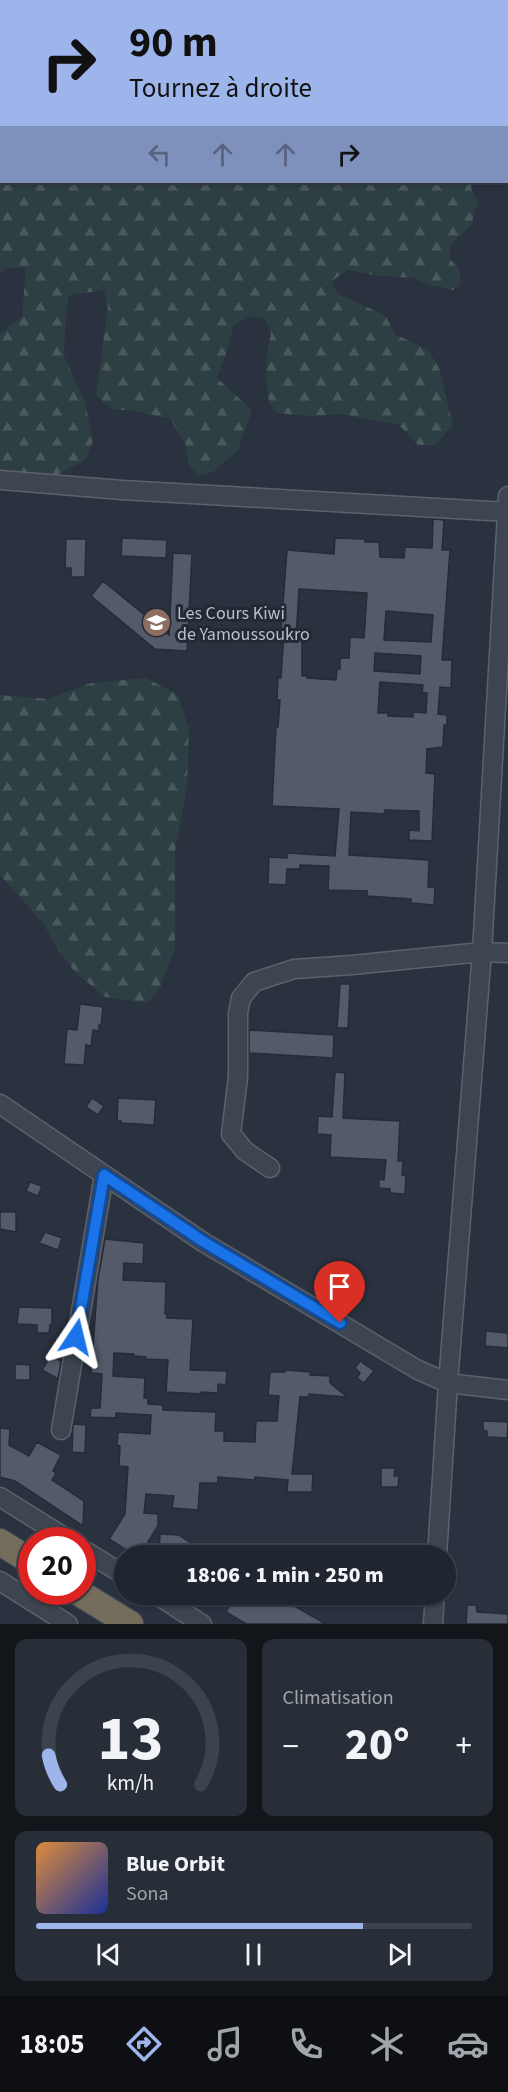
<!DOCTYPE html>
<html lang="fr">
<meta charset="utf-8">
<style>
:root{--surface:#202630;--page:#282e38;--text:#f1f3f6;--muted:#a2a5ab;--line:#3d434c;--accent:#9eb5ec}
body{margin:0;font-family:"Source Sans 3",sans-serif;background:var(--page);color:var(--text);height:100vh;display:flex;flex-direction:column;font-size:22px;white-space:nowrap}
*{box-sizing:border-box;margin:0}
p{font-size:20px;color:var(--muted)}
.icon{flex:none;width:33px;height:33px;fill:none;stroke:currentColor;stroke-width:2;stroke-linecap:round;stroke-linejoin:round}
.map{position:relative;height:1624px;overflow:hidden}
.side{display:flex;flex-direction:column;gap:15px;padding:15px;background:#12151a;flex:1}
.side>*{flex:none}
.top-card{position:absolute;left:0px;top:0px;width:508px;height:183px;box-shadow:0 2px 4px #0004,0 0 0 2px var(--line);background:#9eb5ec;color:#111;overflow:hidden}
.speed{position:absolute;left:18px;top:1527px;display:flex;gap:12px;font-size:30px;font-weight:700;text-align:center}
.speed>*{display:grid;place-content:center;width:78px;height:78px;border-radius:50%;background:var(--surface);box-shadow:0 2px 4px #0004,0 0 0 2px var(--line);line-height:1}
.speed .limit{border:9px solid #d22;background:#fff;color:#111}
.pin{position:absolute;display:grid;place-items:center;width:51px;height:51px;color:#fff;margin:-62px -26px;border-radius:50% 50% 50% 0;rotate:-45deg;box-shadow:0 0 6px #0007}
.pin .icon{rotate:45deg}
.me{position:absolute;width:66px;margin:-33px;rotate:10deg;stroke-linejoin:round;filter:drop-shadow(0 0 4px #0008)}
.turn{display:flex;align-items:center;gap:21px;height:126px;padding:0 30px;font-size:27px}
.turn .icon{width:78px;height:78px;stroke-width:2.5}
.turn b{display:block;font-size:42px;line-height:51px}
.lanes{display:flex;align-items:center;height:57px;padding:0 30px;background:#0003;justify-content:center;gap:30px;direction:ltr}
.lanes .off{opacity:.35}
.big{font-size:45px;font-weight:800;line-height:1.1}
.side .card{flex:1;display:flex;flex-direction:column;justify-content:center;gap:9px;min-width:0;padding:0 21px;border-radius:12px;background:var(--page)}
.side .dial{align-items:center;gap:0}
.dial svg{height:156px;overflow:visible;fill:none;stroke:var(--line);stroke-width:7;stroke-linecap:round;text-anchor:middle}
.dial text{fill:var(--text);stroke:none}
.song{display:flex;align-items:center;gap:18px}
.cover{width:72px;height:72px;border-radius:9px;background:linear-gradient(135deg,hsl(30 70% 55%),hsl(230 70% 35%))}
.played{height:6px;border-radius:3px;background:linear-gradient(90deg,var(--accent) 75%,var(--line) 75%)}
.keys{display:flex;justify-content:space-around;direction:ltr}
.heat{display:flex;justify-content:space-between;align-items:center;font-size:33px;direction:ltr}
.side .tiles{flex:1;display:grid;gap:15px;grid-template-columns:1fr 1fr}
.card:last-child{grid-column:span 2}
.trip{position:absolute;left:114px;top:1545px;width:342px;height:60px;border-radius:30px;background:var(--surface);box-shadow:0 2px 4px #0004,0 0 0 2px var(--line);font-weight:800;line-height:60px;text-align:center}
.menu{display:flex;height:96px;justify-content:space-around;align-items:center;background:#0d0f13;color:var(--muted)}
.menu .icon{width:42px;height:42px}
.menu .active{color:var(--accent)}
.menu b{font-size:27px;color:var(--text)}
.map>svg:first-child{display:block}
.forest{fill:url(#forest-firs)}
.building{fill:#545a6a;stroke:#252b37;stroke-width:1.5;fill-rule:evenodd}
.lines{fill:none;stroke-linecap:round;stroke-linejoin:round}
.minor-casing{stroke:#5c626d;stroke-width:21}
.highway-casing{stroke:#494f5a;stroke-width:28}
.minor{stroke:#3e4450;stroke-width:18}
.highway{stroke:#756d5c;stroke-width:26}
.route-casing{stroke:#114b97;stroke-width:15}
.route{stroke:#1a73e8;stroke-width:10}
.labels{text-anchor:middle;stroke-width:6;stroke-linejoin:round;paint-order:stroke}
.poi-label{font-size:18px;fill:#bbbfca;stroke:#232935;text-anchor:start}
</style>
<div class="map">
<svg width="508" height="1624" viewBox="0 0 508 1624">
<defs>
<pattern id="forest-firs" width="22" height="20" patternUnits="userSpaceOnUse" patternTransform="scale(1.5)"><rect width="22" height="20" fill="#2d3f42"/><path d="M5 1l3.5 6h-7zM16 11l3.5 6h-7z" fill="#4a595c"/></pattern>
</defs>
<rect width="100%" height="100%" fill="#2a3240"/>
<!-- forest -->
<path class="forest" d="M0,0h478l-2,2h-474l-1,14h-1z
M0,68h2v114h470l-1,6 7,14 -7,23 -21,20v14l10,11v15l-7,5 -25,-5 -14,-7 -34,-2 -33,-6 -16,12 7,12 47,21 10,19 33,16 11,18 14,57 -18,20h-17l-20,-21 -30,-4 -24,-6 -35,2 -32,-3 -8,-10 -3,-25 1,-23 4,-22 -6,-14 -15,-3 -16,9 -8,29 -9,24 35,32 -14,40 -25,22 -15,4 -10,-13 -2,-18 -16,-26 -36,-8 -22,-2 -16,-14 12,-88 -4,-17 -35,5 -3,20 -2,41 21,46 8,39 -8,19 -28,15 -57,-5v-135l22,-19 4,-48h-21l-5,7z
M146,678l32,17 11,34 -2,59 -12,63v97l-17,44 -11,11 -42,-6 -30,-25 -16,-21 -16,-28 -43,-48v-180l47,4 44,-16z"/>
<!-- building -->
<path class="building" d="M433,519l11,1 -2,30h8l-8,110h10l-1,28 -11,-1 -2,27 9,1v10h-3l-1,22 -16,2 -1,24 9,1 -3,67 -23,-1v-10l10,1v-20l-34,-1 -1,4 -33,-2 -2,43 80,5 -1,27h7l-1,18 -23,-2v-4l-44,-3v-5l-39,-1 1,-24 -29,-1v4h-13l-1,16 -18,-1 1,-27 18,1v-5l48,3 4,-47 -67,-3 4,-79h2l2,-27h-3l1,-22h3l3,-48h-3l6,-80 47,4 1,-16 30,1v3h14l1,15 24,1 1,-11 27,1zM299,589l68,4 -3,45 -14,-1 -1,21h-9v11h-3l-1,11 -29,-2v-2h-5v-38h-6zM386,611l47,4 -2,27 -47,-2zM375,653l46,3 -1,18 -46,-3zM380,682l43,3 -1,8h5l-1,20 -13,-1v5l-25,-1v-3h-10z
M122,538l45,2 -1,18 -45,-2z
M66,539h20l-1,38h-14v-9h-6z
M173,553l19,1 -5,97 -32,-2 -64,-53 12,-15 66,54z
M340,984h10l-2,44h-11z
M80,1004l23,3 -2,19 -2,-1v6l-6,-1 -2,16 -5,-1 -2,20 -20,-1 3,-35 10,1z
M249,1030l85,5 -1,23 -84,-5z
M335,1072l10,1 -2,45 57,3 -2,40h5l-1,14h4l-1,19 -15,-1v-4l-11,-1v-9l5,1 2,-20 -56,-3 1,-22 -14,-1 1,-18 14,1z
M92,1098l12,8 -6,9 -12,-8z
M118,1098l38,2 -2,25 -33,-2v-2h-4z
M30,1182l12,4 -4,10 -12,-5z
M0,1212h16v20l-16,-3z
M45,1232l17,6 -4,12 -19,-7z
M105,1239l39,4 -1,21 -19,-1 -1,17 43,2 -1,32h2v4l26,1 -3,51 37,1 -1,14 -8,-1v9l-17,-1v2l-35,-2 2,-32 -22,-1v-2l-12,-1v-2l-20,-1 -1,23 32,2 -1,20h4v6l15,1v5l53,2 -1,19h9v10l31,1 1,-21h21l2,-25 -11,-1 2,-22 2,-1h13v-2l26,2 -1,3 20,1v7l17,14 -38,-3v3h-9l-8,77h21l-1,18h-25l1,-12 -33,-3v3l-37,-3v6h-18l-2,27 -26,-2 2,-12 -28,-2 -2,19 14,1v12l-19,30h-3l-27,-17 16,-25 3,-47 -9,-1 1,-20 -3,-1 1,-13 32,2 1,-19 -35,-2v5l-26,-1 1,-9h9l2,-34 -11,-1 7,-94z
M19,1307l33,1v17h-2l-1,8h-12v-8l-20,-1z
M486,1331l22,2v15l-23,-2z
M51,1355l10,6 -3,18 -16,-9z
M360,1361l14,10 -10,12 -7,-5 3,-5 -5,-5z
M15,1364l15,1v15h-15z
M483,1421l25,1 -1,16 -20,-1v-6l-4,-1z
M73,1424l13,1 -1,28 -13,-1z
M0,1428l10,1 -1,16 20,11 8,-14 24,13 -8,16 3,2 -4,7 32,21 -1,25 -68,-45 -15,-4z
M381,1468h14l-1,8h5l-1,11h-17z
M160,1534l19,1 20,13 3,-5 20,13h-63z
M236,1594h4l14,9 5,-9h14l53,30h-80l-20,-12z
M467,1605h9l1,7 31,2v10h-42z"/>
<g class="lines">
<defs>
<path id="minor" d="M0,49h2
M507,82h1
M0,480l122,10 386,22
M0,1104l203,138 215,128 30,13 60,7
M270,1168l-25,-17 -14,-17 7,-57v-64l3,-15 13,-16 40,-13 58,-4 130,-13 26,1
M61,1430l43,-255
M0,1497l69,43
M82,1549l42,26
M437,1556l11,-173 34,-431 26,-456
M0,1581l68,43
M155,1594l47,30
M433,1624l2,-30"/>
<path id="highway" d="M0,1542l32,20
M78,1592l52,32"/>
</defs>
<!-- minor casing -->
<use href="#minor" class="minor-casing"/>
<!-- highway casing -->
<use href="#highway" class="highway-casing"/>
<!-- minor -->
<use href="#minor" class="minor"/>
<!-- highway -->
<use href="#highway" class="highway"/>
</g>
<g class="lines">
<defs>
<path id="route" d="M76,1337l28,-162 100,67 136,81"/>
</defs>
<!-- route casing -->
<use href="#route" class="route-casing"/>
<!-- route -->
<use href="#route" class="route"/>
</g>
<!-- icons -->
<defs>
<symbol id="school-disc" viewBox="-11 -11 22 22"><circle r="9.5" fill="#8d6e63" stroke="#232935"/><path d="M0-5L7-2L0 1L-7-2ZM-4 1L0 2.5L4 1V4Q0 6-4 4Z" fill="#fff"/></symbol>
</defs>
<g fill-rule="evenodd">
<use href="#school-disc" x="140" y="606" width="33" height="33"/>
</g>
<g class="labels">
<!-- poi labels -->
<g class="poi-label">
<text x="177" y="619">Les Cours Kiwi<tspan x="177" dy="21">de Yamoussoukro</tspan></text>
</g>
</g>
</svg>
<div class="speed"><div class="limit">20</div></div>
<div class="pin" style="left:340px;top:1323px;background:#d93025"><svg class="icon" aria-label="arrive" viewBox="0 0 24 24"><path d="M6 21V4h12l-3 4 3 4H6"/></svg></div>
<svg class="me" style="left:76px;top:1337px" viewBox="-20 -20 40 40"><path d="M0-17L14 15 0 8-14 15z" fill="#1a73e8" stroke="#fff" stroke-width="4"/></svg>
<div class="trip">18:06 · 1 min · 250 m</div>
<div class="top-card">
<div class="turn"><svg class="icon" aria-label="right" viewBox="0 0 24 24"><path d="M7 20v-9h11M14 6l5 5-5 5"/></svg><div><b>90 m</b>Tournez à droite</div></div>
<div class="lanes"><svg class="icon off" aria-label="left" viewBox="0 0 24 24"><path d="M17 20v-9H6M10 6l-5 5 5 5"/></svg><svg class="icon off" aria-label="ahead" viewBox="0 0 24 24"><path d="M12 20V5M6 11l6-6 6 6"/></svg><svg class="icon off" aria-label="ahead" viewBox="0 0 24 24"><path d="M12 20V5M6 11l6-6 6 6"/></svg><svg class="icon" aria-label="right" viewBox="0 0 24 24"><path d="M7 20v-9h11M14 6l5 5-5 5"/></svg></div>
</div>
</div>
<section class="side">
<div class="tiles">
<div class="card dial"><svg viewBox="0 0 100 80">
<path d="M14 69A42 42 0 1 1 86 69"/>
<path d="M14 69A42 42 0 0 1 8 54" stroke="#9eb5ec"/>
<text x="50" y="56" font-size="32" font-weight="700">13</text>
<text x="50" y="72" font-size="11">km/h</text>
</svg></div>
<div class="card"><p>Climatisation</p>
<div class="heat"><a>−</a><b class="big">20°</b><a>+</a></div>
</div>
<div class="card">
<div class="song"><i class="cover"></i><div><b>Blue Orbit</b><p>Sona</p></div></div>
<div class="played"></div>
<div class="keys"><svg class="icon" aria-label="previous" viewBox="0 0 24 24"><path d="M18 5L8 12l10 7zM5 5v14"/></svg><svg class="icon" aria-label="pause" viewBox="0 0 24 24"><path d="M8 5v14M16 5v14"/></svg><svg class="icon" aria-label="next" viewBox="0 0 24 24"><path d="M6 5l10 7-10 7zM19 5v14"/></svg></div>
</div>
</div>
</section>
<nav class="menu">
<b>18:05</b>
<svg class="icon active" aria-label="directions" viewBox="0 0 24 24"><path d="M12 3l9 9-9 9-9-9zM9 14v-3h6M13 9l2 2-2 2"/></svg>
<svg class="icon" aria-label="music" viewBox="0 0 24 24"><path d="M9 18V5l10-2v13"/><circle cx="6" cy="18" r="3"/><circle cx="16" cy="16" r="3"/></svg>
<svg class="icon" aria-label="phone" viewBox="0 0 24 24"><path d="M5 4h4l2 5-3 2q2 4 5 5l2-3 5 2v4C11 20 4 13 5 4z"/></svg>
<svg class="icon" aria-label="climate" viewBox="0 0 24 24"><path d="M12 3v18M4 7l16 10M4 17L20 7"/></svg>
<svg class="icon" aria-label="car" viewBox="0 0 24 24"><path d="M5 17H2v-5l4-1 3-4h7l3 4 3 1v5h-3M9 17h6M6 11h13"/><circle cx="7" cy="17" r="2"/><circle cx="17" cy="17" r="2"/></svg>
</nav>
